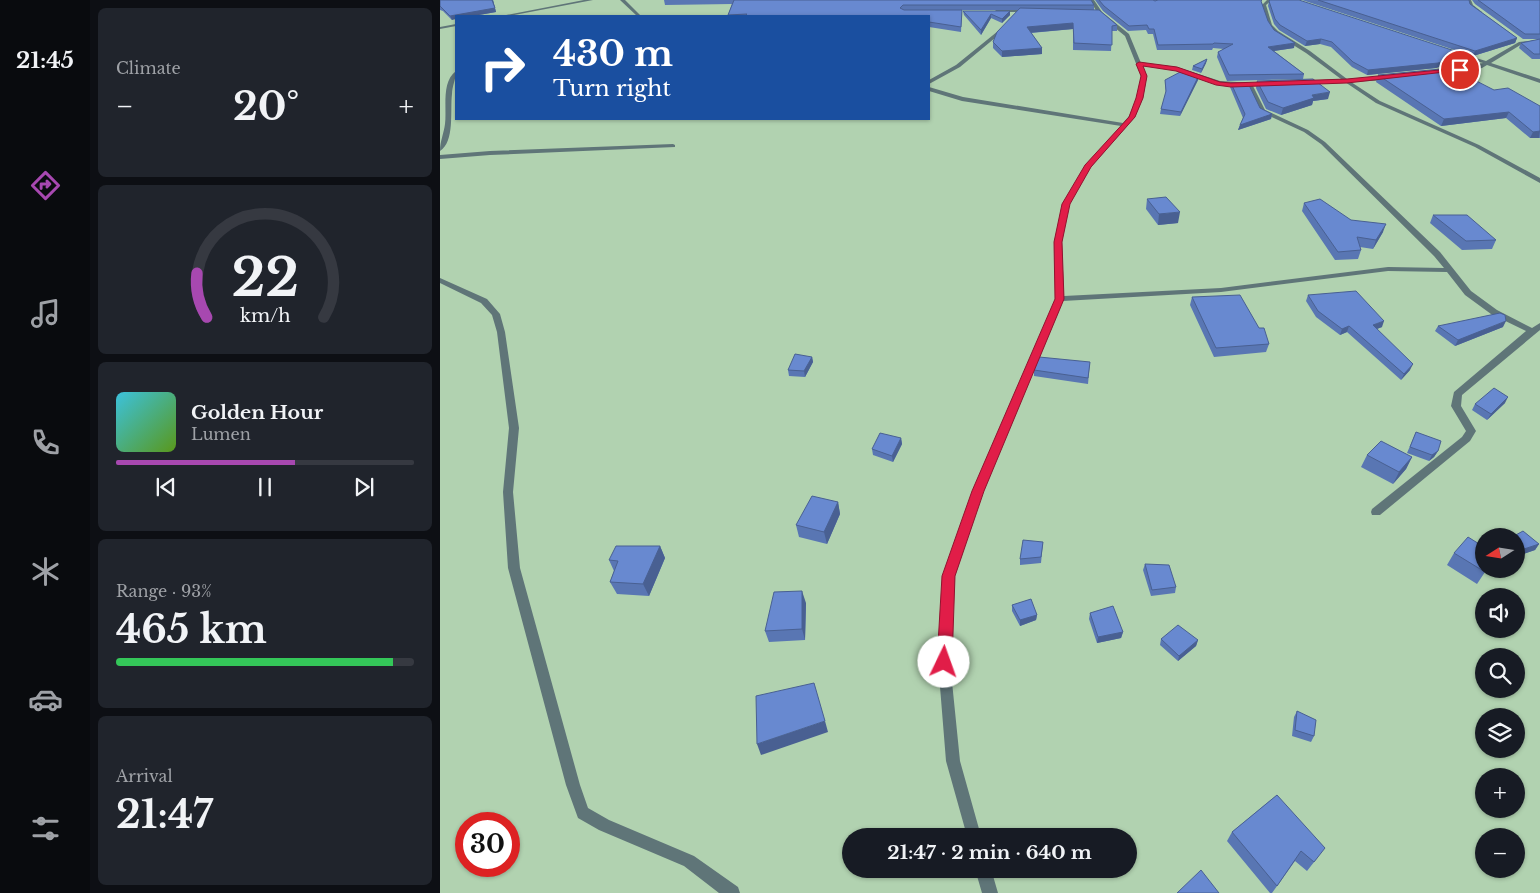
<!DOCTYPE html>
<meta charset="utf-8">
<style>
:root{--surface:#171b24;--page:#20242c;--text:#f1f3f6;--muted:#9ea1a6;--line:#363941;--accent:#a748b0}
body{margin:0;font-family:"Libre Baskerville",serif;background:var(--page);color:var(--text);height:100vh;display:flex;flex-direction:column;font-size:19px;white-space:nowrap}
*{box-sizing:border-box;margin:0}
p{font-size:16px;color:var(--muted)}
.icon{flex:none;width:28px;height:28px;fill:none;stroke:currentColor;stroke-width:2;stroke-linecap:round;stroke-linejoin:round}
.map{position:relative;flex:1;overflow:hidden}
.drawer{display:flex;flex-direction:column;gap:8px;padding:8px;background:#0d0f14;width:350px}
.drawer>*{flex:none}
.banner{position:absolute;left:15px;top:15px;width:475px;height:105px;border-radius:0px;box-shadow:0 1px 4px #0004;background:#1a4fa0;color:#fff;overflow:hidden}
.needle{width:32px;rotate:258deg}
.controls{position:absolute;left:1035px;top:528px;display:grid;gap:10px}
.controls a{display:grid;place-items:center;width:50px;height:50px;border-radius:50%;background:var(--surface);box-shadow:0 1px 4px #0004;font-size:25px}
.speed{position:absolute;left:15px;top:812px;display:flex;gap:10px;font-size:25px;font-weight:700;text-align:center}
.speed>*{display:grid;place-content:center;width:65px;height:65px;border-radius:50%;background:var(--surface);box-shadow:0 1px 4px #0004;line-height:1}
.speed .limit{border:8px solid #d22;background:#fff;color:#111}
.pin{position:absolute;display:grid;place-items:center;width:42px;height:42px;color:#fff;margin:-21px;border:2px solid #fff;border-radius:50%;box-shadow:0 1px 5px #0007}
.me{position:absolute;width:55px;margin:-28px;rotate:3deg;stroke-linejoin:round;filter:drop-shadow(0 0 4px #0008)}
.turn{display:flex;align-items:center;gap:18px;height:105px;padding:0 15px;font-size:22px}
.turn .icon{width:65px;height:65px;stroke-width:2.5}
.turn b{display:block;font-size:35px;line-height:42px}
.big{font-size:38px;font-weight:700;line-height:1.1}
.drawer .widget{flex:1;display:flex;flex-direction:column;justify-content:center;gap:8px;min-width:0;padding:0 18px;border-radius:8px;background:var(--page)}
.drawer .dial{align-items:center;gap:0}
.dial svg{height:130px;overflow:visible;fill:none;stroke:var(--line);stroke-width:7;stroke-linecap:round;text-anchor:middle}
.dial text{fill:var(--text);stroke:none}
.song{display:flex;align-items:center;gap:15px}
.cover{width:60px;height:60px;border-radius:8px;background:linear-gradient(135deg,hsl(190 70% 55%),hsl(90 70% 35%))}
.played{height:5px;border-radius:2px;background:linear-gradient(90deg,var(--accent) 60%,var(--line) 60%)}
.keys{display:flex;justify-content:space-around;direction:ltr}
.heat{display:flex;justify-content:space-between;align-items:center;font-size:28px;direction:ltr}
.charge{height:8px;border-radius:4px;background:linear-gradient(90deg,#34c759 93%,var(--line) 0)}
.trip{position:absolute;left:402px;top:828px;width:295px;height:50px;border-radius:25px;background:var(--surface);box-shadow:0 1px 4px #0004;font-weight:700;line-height:50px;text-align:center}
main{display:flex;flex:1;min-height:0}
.menu{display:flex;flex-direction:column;width:90px;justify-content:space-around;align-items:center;background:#090b0e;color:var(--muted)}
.menu .icon{width:35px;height:35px}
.menu .selected{color:var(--accent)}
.menu b{font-size:22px;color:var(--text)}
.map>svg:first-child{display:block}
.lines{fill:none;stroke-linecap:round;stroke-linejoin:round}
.minor{fill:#5f7578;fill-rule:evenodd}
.wall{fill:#5976b3}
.shaded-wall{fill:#496092}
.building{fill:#6889d0;stroke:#496092}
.route{fill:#e11d48;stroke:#92132f}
</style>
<main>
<nav class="menu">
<b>21:45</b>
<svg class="icon selected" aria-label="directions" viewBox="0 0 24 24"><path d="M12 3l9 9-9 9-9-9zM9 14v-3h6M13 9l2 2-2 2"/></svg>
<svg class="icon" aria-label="music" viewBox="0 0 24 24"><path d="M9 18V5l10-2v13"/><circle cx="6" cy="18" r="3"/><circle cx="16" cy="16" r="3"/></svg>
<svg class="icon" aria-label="phone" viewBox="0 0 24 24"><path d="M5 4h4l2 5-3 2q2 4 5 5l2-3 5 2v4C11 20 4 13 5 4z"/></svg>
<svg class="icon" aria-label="climate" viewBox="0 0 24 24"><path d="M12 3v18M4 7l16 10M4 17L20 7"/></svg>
<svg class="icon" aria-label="car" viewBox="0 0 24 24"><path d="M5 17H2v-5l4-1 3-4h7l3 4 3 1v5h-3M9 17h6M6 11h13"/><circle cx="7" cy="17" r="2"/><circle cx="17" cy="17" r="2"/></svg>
<svg class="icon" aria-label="filters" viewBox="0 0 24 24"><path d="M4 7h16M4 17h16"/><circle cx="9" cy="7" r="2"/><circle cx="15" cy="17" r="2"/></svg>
</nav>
<section class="drawer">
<div class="widget"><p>Climate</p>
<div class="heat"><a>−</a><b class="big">20°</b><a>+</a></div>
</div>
<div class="widget dial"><svg viewBox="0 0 100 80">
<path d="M14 69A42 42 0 1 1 86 69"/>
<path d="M14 69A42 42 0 0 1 8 42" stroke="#a748b0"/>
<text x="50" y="56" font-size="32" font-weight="700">22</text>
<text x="50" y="72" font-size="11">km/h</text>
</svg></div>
<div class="widget">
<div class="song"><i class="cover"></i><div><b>Golden Hour</b><p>Lumen</p></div></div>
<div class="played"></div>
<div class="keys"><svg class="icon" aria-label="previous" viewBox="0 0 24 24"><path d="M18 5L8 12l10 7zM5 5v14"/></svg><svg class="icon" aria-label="pause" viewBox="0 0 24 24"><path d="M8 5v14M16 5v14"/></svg><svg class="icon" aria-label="next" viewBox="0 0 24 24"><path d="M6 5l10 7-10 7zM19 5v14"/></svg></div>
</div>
<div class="widget"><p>Range · 93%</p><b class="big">465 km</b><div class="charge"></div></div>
<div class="widget"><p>Arrival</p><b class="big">21:47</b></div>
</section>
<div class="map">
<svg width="1100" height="893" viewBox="0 0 1100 893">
<rect width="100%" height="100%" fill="#b1d2b0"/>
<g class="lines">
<!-- minor -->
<path class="minor" d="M144,0h9l-84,16h-8z
M180,0h5l16,16h-4z
M650,0h4l8,12 27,22 12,29 36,4 43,14 51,3 1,1 -3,2 -16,-1 12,24 43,20 17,12 115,110 31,39 26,19 35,18 8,-5v7l-78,65 -1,11 15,25 -6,10 -90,74h-8l-1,-3 1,-3 90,-72 4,-6 -15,-25 3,-14 72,-61 -35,-17 -26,-19 -18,-23 -59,-1 -167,21 -158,9 -80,190 -28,85 -5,86 10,99 21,75h-14l-21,-75 -8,-99 5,-86 30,-85 83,-192 -2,-57 9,-38 23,-39 35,-39 -159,-25 -33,-10v-4l34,10 160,26 6,-7 8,-18 4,-22 -16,-40 -27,-22zM702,66l34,4 43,15 29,1 13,26 43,20 17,12 113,112 10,12 -56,-1 -167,21 -157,8 -2,-54 7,-38 22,-37 44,-50 8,-19 4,-22z
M827,0h5l-6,5 6,20 6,6 32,20 37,28 42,-3 3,2 -3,2 -38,2 29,19 99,44 61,33v5l-65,-36 -99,-44 -31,-21 -43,2 -1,-1 3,-2 37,-2 -35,-26 -32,-20 -6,-8 -6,-20z
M1027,0h4l2,5 9,7v2c-8,0 -13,-8 -15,-14z
M556,10h33l2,1 -2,1h-35z
M16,24v2l-16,3v-2z
M563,27l4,1 -47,39 -31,17v-4l27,-15z
M1100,40v2l-18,2 -31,19 49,16v4l-53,-18 -5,3 -39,6 -3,-2 43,-9 -34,-11v-2l37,11 33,-19z
M16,71c0,8 -4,15 -4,23 -2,16 3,48 -12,57 0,-10 4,-18 5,-27 2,-16 -4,-42 11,-53z
M233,144l2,1v2l-185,8 -50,4v-4l50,-4z
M0,278l47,21 13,15 5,18 14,96 -6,64 7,76 60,217 8,23 21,12 85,36 44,31 2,6h-21l-35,-27 -85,-36 -21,-12 -12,-33 -58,-217 -5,-76 6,-64 -12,-96 -5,-17 -11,-12 -41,-20z
M535,869h16l7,24h-16z"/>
</g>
<!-- wall -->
<path class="wall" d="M0,0h53l3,12 -23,4h-17l-4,4 -9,-9 -3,-1z
M224,0h427l3,5v5l23,15v6h-5l-1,20 -38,-1v-21l-42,4 11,15v6l-40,3 -9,-9v-6l25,-32h-115h59l-1,22 -32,-5v-11h-201v-1l4,-11 -67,1z
M655,0h63l104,3 6,18 6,9 20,18 -20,3 30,23 -1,5 -76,2 -10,-24 1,-5 6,-3 -11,-1 -1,2h-55l-4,-16h-5l-2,-4 -18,1 -25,-20z
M862,0h167l1,4 47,34 -2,5 -42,13z
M1032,0h68v39h-17l-48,-35z
M829,1l195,53 -2,5 -26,9 -69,7 -15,-8 -21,-20 -11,-3 -15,2 -26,-16 -5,-6 -6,-18z
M523,11h47v4l-8,8 -11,-5 -10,17 -17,-20z
M1100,39v20h-8l-13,-11 2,-5z
M767,59l-1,4 -5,10 -9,-3 1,-4z
M759,75l-1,5 -18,36 -20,-2 1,-5 5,-15 -1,-10v-4z
M938,75l116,15 46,16v32h-10l-24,-20 -65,8 -65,-44z
M817,81l71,18 -15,2 -1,4 -31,10 -15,-6 -10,-21z
M791,83l29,25 12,6 -1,5 -33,11 2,-5 3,-7 -13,-31z
M707,199l31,24 -20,2 -12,-16z
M864,203l47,17 32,12 -10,17 -13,-2 1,3 -3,9 -23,1 -33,-49z
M993,215l63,25 -4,9 -30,1 -32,-27z
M868,295l74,32 -5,2 33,41 -9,10 -54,-48 -7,3 -24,-18 -10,-16z
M752,297l77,47 -3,8 -52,5 -24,-52z
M998,326l65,1 -48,19 -20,-15z
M372,357l1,5 -8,15 -16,-1 -1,-6z
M650,362l-2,22 -54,-8v-6z
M1065,403l-18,17 -15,-10 3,-6z
M976,432l22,19 -4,6 -5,4 -22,-8z
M461,438l1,6 -9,18 -20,-7 -1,-6z
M927,455l45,2 -6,12 -13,15 -32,-17z
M398,502l2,12 -13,30 -28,-7 -3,-12z
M1076,536l23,8 -4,6 -18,6 -1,-1z
M603,542l-2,21 -21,2v-6z
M220,546l5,12 -16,38 -32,-2 -7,-12 4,-11 -5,-11z
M1014,553l33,16 -10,15 -30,-19z
M705,564l31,23 -1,6 -24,3 -8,-26z
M366,603l-1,37 -36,2 -4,-11z
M572,605l25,10 -1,5 -16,6 -8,-15z
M650,613l33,19 -2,6 -24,5 -8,-24z
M721,639l37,1 -2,6 -18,15 -18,-16z
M857,711l17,25 -3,6 -19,-6 2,-19z
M837,795l41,62 -11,14 -12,-10 -23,32h-2l-43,-52 5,-9z"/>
<!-- shaded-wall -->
<path class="shaded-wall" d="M53,0l3,12 -23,4h-17v3l-4,1 -2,-4z
M570,11v4l-8,8v-4z
M551,14v4l-10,17v-5z
M633,23v6l-46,4v-6z
M1077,38l-2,5 -42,13 2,-5z
M881,39l-1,5 -15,2 2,-5z
M855,43l-1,5 -27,4 1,-5z
M602,48v6l-40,3v-6z
M1024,54l-2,5 -26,9 -69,7 1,-5z
M767,59l-1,4 -5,10 1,-4z
M759,75l-1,5 -18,36 1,-4z
M890,92l-2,7 -15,2 -1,4 -31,10 2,-7 29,-13z
M1069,112l-3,6 -65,8 3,-7z
M832,114l-1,5 -33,11 2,-5z
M1100,131l-1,7h-9l3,-6z
M740,212l-2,11 -20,2 1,-11z
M946,224l-3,8 -10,17 3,-9z
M944,321l-2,6 -11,4 2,-6z
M1066,321l-3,6 -48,19 3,-6z
M909,326l-2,6 -7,3 2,-6z
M372,357l1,5 -8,15 -1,-6z
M973,364l-3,6 -9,10 3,-6z
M1068,397l-3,6 -18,17 4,-6z
M461,438l1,6 -9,18 -1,-6z
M998,451l-4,6 -5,4 3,-6z
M972,457l-6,12 -13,15 6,-12z
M398,502l2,12 -13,30 -3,-12z
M1099,544l-4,6 -18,6 4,-6z
M220,546l5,12 -16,38 -6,-12z
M362,591l4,12 -1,37 -3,-11z
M597,615l-1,5 -16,6v-6z
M683,632l-2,6 -24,5 1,-6z
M758,640l-2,6 -18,15 1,-5z
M385,721l3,11 -67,23 -4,-11z"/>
<!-- building -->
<path class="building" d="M0,0h52l3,8 -45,8 -10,-10z
M294,0h357l3,5h-191l-3,3 4,2h58l-1,17 -32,-5v-6h-184l2,-2 -19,1z
M659,0h54l2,1 3,-1h104l-1,1 7,20 6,9 21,13 -27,4 36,27 -75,1 -11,-23 15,-8 -19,-1 -1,1 -55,1 -4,-16h-5l-2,-4 -18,1 -25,-20z
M830,0h29l165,54 -26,9 -70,7 -15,-8 -21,-20 -11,-3 -14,2 -27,-16 -5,-6 -6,-18z
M878,0h151l1,4 47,34 -42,13z
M1038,0h62v34h-15z
M580,8l79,2 18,15 -5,1v19l-38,-2 -1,-20 -46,4 15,21 -40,3 -9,-9 4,-10z
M523,11h47l-8,8 -11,-5 -10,16z
M1100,39v15h-6l-13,-11z
M767,59l-5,10 -9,-3z
M1011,68l43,22 14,-2 32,18v25l-7,1 -24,-20 -65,7 -66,-44z
M744,70l15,5 -18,37 -20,-3 5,-18 -1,-11z
M873,79l17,13 -18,3 2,3 -31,10 -15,-6 -11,-21z
M791,83h17l12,25 12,6 -32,11 5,-11z
M726,197l14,15 -21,2 -12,-15z
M880,199l31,21 35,4 -10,16 -19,-3 4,13 -23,2 -34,-49z
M993,215h34l29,25 -30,1z
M916,291l28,30 -11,4 40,39 -9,10 -55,-48 -7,3 -24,-18 -10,-16z
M800,295l19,33h5l5,16 -53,4 -24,-51z
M1060,313l5,2 1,6 -48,19 -20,-14z
M355,354l17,3 -8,14 -16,-1z
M599,357l51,5 -2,16 -54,-8z
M1054,388l14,9 -17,17 -16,-10z
M976,432l25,9 -3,10 -6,4 -22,-8z
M440,433l21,5 -9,18 -20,-7z
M941,441l31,16 -13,15 -32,-17z
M372,496l26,6 -14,30 -28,-7z
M1083,531l16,13 -18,6 -5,-4v-10h-2z
M1028,537l16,10v22h3l-2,3 -31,-19z
M583,540l20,2 -2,15 -21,2z
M176,546h44l-17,38 -33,-2 8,-21 -9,-1z
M705,564l24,1 7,22 -24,3z
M362,591v38l-37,2 9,-39z
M591,599l6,16 -17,5 -8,-15z
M673,606l10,26 -25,5 -8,-24z
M738,625l20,15 -19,16 -18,-17z
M374,683l11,38 -68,23 -1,-48z
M857,711l19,9 -2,16 -19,-6z
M837,795l48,53 -11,14 -13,-11 -24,35 -45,-54z
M761,870l18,23h-42z"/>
<!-- route -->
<path class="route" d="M699,62l38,5 43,15 11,1 116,-4 113,-11 3,2 -116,13 -116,4 -15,-2 -40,-14 -33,-5 4,10 -4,22 -8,19 -44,50 -21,37 -8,38 2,57 -80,192 -29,85 -3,86 -3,4 -5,2 -5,-2 -2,-4 5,-86 30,-85 83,-192 -1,-57 8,-38 23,-39 44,-48 7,-19 5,-22 -5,-12z"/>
</svg>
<div class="controls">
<a><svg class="needle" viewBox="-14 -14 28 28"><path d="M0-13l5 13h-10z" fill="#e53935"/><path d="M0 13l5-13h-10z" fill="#9ea1a6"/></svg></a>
<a><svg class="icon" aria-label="sound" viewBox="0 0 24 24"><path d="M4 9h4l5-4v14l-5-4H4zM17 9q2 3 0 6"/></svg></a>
<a><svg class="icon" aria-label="search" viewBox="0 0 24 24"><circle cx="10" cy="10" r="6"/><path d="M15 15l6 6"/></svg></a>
<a><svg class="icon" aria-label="layers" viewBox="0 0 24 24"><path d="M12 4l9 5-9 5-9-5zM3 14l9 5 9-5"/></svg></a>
<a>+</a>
<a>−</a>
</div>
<div class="speed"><div class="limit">30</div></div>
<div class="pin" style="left:1020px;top:70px;background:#d93025"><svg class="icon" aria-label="arrive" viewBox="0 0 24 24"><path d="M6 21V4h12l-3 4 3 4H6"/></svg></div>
<svg class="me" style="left:504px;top:662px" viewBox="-20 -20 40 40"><circle r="19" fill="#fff"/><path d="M0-13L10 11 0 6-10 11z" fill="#e11d48"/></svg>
<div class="trip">21:47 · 2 min · 640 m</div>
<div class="banner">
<div class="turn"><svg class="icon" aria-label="right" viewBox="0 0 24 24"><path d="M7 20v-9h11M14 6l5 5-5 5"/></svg><div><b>430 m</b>Turn right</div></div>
</div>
</div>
</main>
